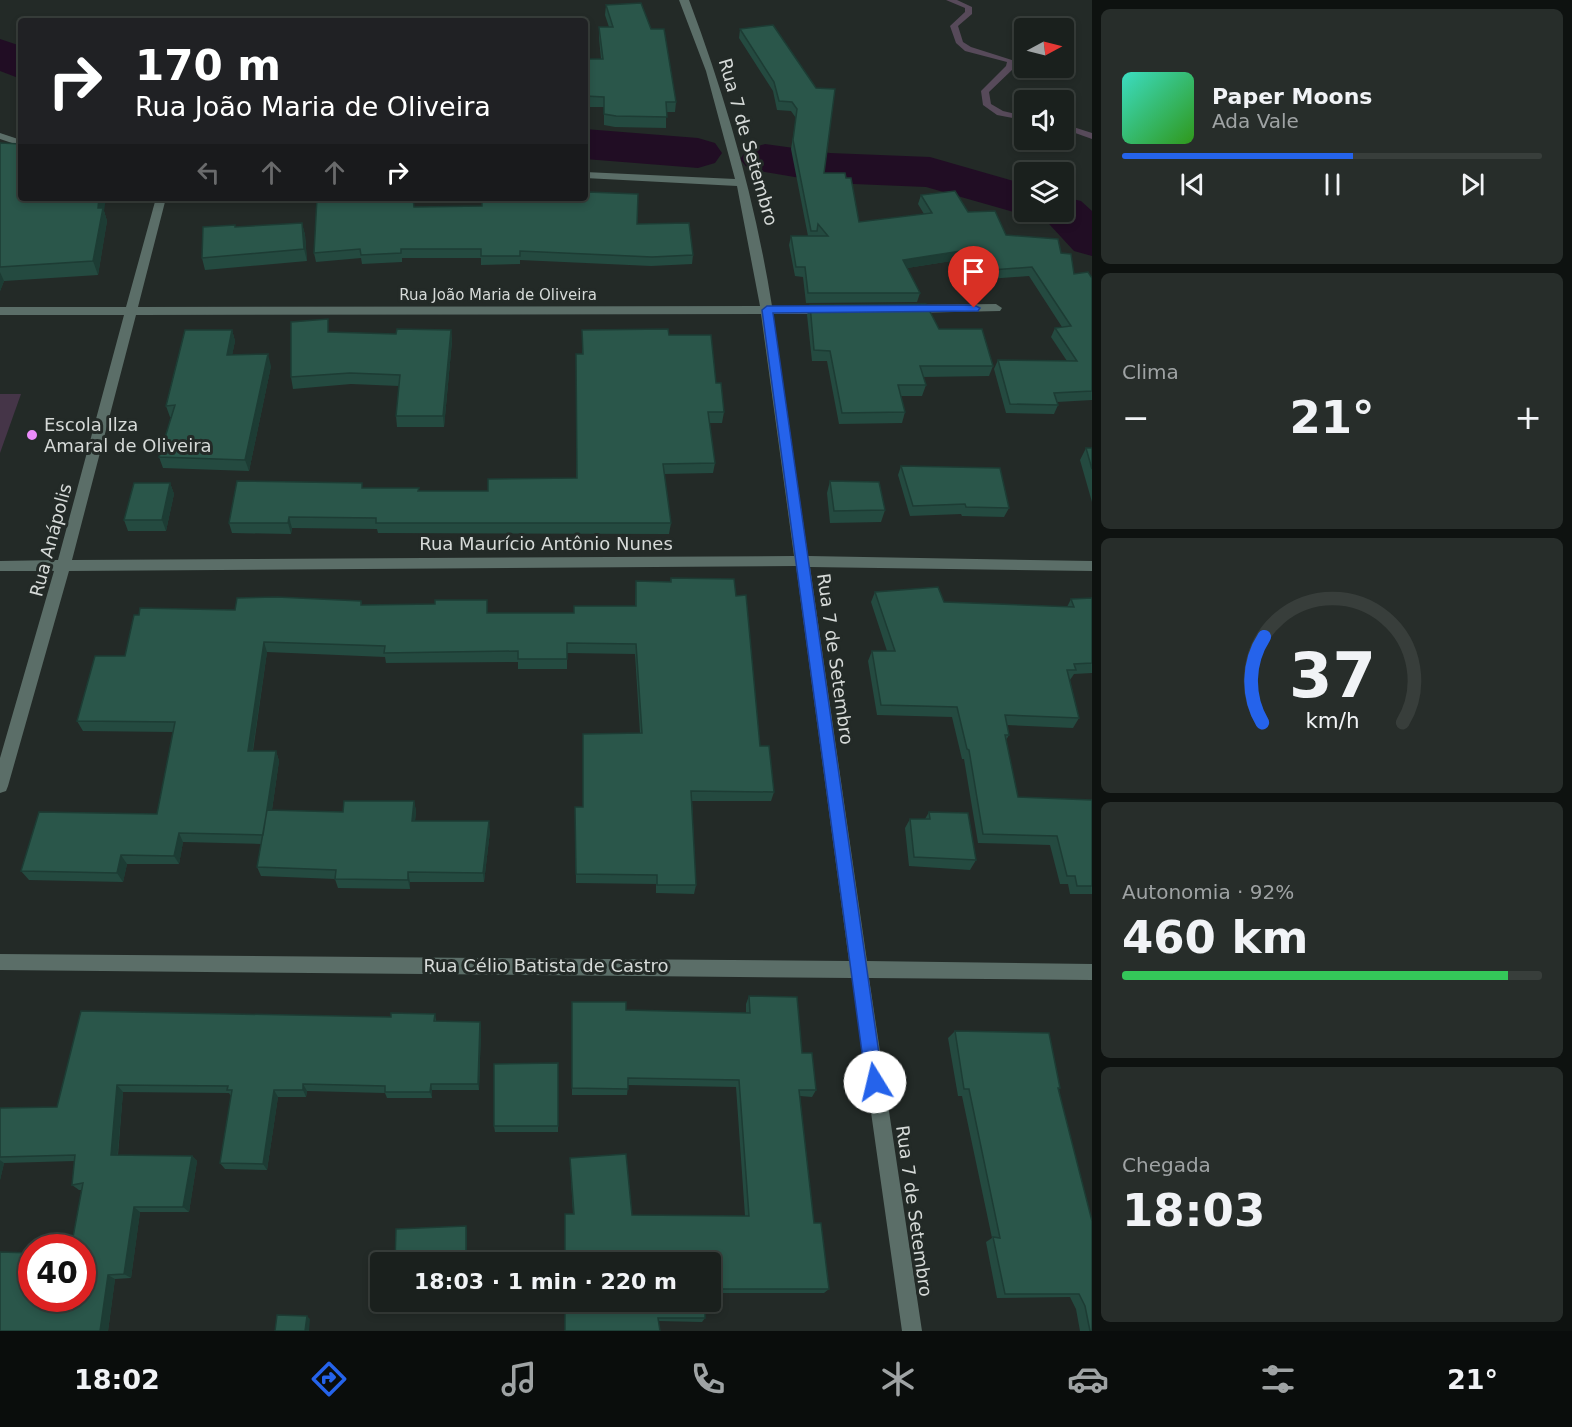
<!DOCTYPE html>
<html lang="pt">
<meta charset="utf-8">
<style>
:root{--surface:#1a201d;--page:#272d2a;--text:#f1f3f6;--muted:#9fa3a4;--line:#383e3b;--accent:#2563eb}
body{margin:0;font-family:"DejaVu Sans",sans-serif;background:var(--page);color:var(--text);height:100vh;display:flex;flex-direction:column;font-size:22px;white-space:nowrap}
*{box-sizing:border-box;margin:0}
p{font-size:20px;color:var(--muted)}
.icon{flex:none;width:33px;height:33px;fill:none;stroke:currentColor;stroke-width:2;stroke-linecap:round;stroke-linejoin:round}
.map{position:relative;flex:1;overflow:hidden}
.drawer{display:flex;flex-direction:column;gap:9px;padding:9px;background:#0e1210;width:480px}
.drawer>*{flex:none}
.guide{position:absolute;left:18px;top:18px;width:570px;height:183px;border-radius:6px;box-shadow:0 3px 9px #0003,0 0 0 2px var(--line);background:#202124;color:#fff;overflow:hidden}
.needle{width:39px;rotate:83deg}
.fabs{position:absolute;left:1014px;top:18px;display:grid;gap:12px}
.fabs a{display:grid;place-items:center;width:60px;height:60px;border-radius:6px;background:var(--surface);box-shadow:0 3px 9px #0003,0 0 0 2px var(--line);font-size:30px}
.speed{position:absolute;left:18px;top:1234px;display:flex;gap:12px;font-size:30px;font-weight:700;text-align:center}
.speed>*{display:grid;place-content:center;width:78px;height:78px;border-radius:50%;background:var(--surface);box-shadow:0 3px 9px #0003,0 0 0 2px var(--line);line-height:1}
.speed .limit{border:9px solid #d22;background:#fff;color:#111}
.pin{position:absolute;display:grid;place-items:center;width:51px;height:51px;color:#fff;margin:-62px -26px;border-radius:50% 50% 50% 0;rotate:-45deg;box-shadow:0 0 6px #0007}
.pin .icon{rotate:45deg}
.me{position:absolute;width:66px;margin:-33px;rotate:351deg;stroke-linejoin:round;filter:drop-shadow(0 0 4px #0008)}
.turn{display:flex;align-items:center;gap:21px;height:126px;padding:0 18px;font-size:27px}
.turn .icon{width:78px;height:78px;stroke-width:2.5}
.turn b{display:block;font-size:42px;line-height:51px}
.lanes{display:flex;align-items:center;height:57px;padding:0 18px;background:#0003;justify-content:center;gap:30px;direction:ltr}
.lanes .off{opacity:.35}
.big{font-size:45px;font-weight:800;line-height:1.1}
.drawer .card{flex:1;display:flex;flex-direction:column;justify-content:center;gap:9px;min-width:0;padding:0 21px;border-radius:9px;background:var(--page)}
.drawer .dial{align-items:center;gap:0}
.dial svg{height:156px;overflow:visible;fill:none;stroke:var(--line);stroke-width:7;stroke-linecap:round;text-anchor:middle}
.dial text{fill:var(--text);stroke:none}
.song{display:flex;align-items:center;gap:18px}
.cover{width:72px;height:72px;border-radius:9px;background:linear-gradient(135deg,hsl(170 70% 55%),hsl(110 70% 35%))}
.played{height:6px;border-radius:3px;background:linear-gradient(90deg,var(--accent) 55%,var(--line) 55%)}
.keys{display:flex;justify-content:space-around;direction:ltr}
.heat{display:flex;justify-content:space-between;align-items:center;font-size:33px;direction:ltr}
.charge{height:9px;border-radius:4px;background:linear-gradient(90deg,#34c759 92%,var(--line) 0)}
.trip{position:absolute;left:370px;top:1252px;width:351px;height:60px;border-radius:6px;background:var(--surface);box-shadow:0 3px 9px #0003,0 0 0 2px var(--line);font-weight:800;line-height:60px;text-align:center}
.tabs{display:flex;height:96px;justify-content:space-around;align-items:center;background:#0a0d0c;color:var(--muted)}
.tabs .icon{width:42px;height:42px}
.tabs .on{color:var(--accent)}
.tabs b{font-size:27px;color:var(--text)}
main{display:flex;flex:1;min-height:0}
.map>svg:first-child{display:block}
.green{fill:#453548}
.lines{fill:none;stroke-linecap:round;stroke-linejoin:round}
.stream{fill:#574a5a;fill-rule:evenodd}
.river{fill:#210d24;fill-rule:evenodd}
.minor{fill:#5b6e68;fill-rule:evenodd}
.wall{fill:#244a40}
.shaded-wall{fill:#1d3c34}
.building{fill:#2a564a;stroke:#1d3c34;stroke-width:1.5}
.route{fill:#2563eb;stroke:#184099;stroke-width:1.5}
.poi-dot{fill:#ec8cfb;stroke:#232a27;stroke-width:2}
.labels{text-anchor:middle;stroke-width:6;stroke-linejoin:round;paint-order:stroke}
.far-street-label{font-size:15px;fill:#d6dad8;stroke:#232a27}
.street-label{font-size:18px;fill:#d6dad8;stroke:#232a27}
.poi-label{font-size:18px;fill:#d6dad8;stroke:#232a27;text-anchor:start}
</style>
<main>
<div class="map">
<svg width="1092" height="1331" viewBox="0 0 1092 1331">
<rect width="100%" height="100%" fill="#232a27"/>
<!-- green -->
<path class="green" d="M0,394h21l-21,59z"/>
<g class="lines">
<!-- stream -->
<path class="stream" d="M946,0h11l15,7v7l-14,12 5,16 8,5 44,14 -2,8 -24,23 2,12 12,7 21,5v4l-27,-5 -14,-10 -2,-14 25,-25 1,-4 -42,-11 -9,-8 -6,-17 15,-14v-4z
M1064,124l28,9v6l-28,-10z"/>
<!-- river -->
<path class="river" d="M0,39l21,7v33l-21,-8z
M585,129l113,9 17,5 7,10 -7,10 -17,5 -113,-9z
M765,144l65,9 100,4 94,27v28h40v-15l17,4 11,10v45l-18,-5 -36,-39 -14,3 -98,-28 -96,-4 -82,-14 -8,-10 8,-10z"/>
<!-- minor -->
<path class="minor" d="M679,0h10c38,101 66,200 83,306h56l6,4 -6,4h-55l35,242 284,5v10l-282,-4 57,394 225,3v16l-223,-2 53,353h-20l-50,-353 -852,-8v-16l849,7 -53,-395 -727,5 -61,215 -2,5 -6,2v-35l54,-187h-54v-10l58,-1 66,-245h-124v-8h126l30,-109h10l-28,109 622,-1 -23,-120 -152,-8v-6l150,7 -29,-108zM761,314l33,242 -722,4 64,-245z
M0,133l21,7v6l-21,-7z
M996,304l6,4 -2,3 -91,2 -6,-4 6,-4z"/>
</g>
<!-- wall -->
<path class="wall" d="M606,5l70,97 -1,10h-9v16l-51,-1 -11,-2v-18h-19v-48h16l-2,-21v-11h10l-4,-12z
M773,25l51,148 35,49 65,-8 -6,-10 3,-9 47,17 38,23 55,18 13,21 18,4v122l-35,2 1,3 -4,9 -48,-1 -12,-44 4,-9 69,1 -16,-24 4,-9 7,-1 -33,-51 -54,4 -11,-21 -57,9 13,25 -3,9 -111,1 -3,-26 -8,-1 -6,-31 2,-9h17l-17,-87 5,-31 -5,-7 -14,-1 -4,-19 -34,-53 1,-9z
M0,143l104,68 3,10 -9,54 -94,6 -4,10z
M414,207l223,17 56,31 -1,9 -41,2 -131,-6v4l-39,1v-7h-79v4l-40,2 -1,-6 -45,4 -2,-9z
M302,223l3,12 2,26 -102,9 -3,-12 34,-31z
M810,305l129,24 54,37 -4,10 -66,1 3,8 -4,11h-21l4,16 -3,11 -63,1 -12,-63h-15l-5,-46z
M232,330l3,11 -3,14 39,11 -22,105 -86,-3 -4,-11 12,-40h-1l-4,-11z
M451,330l1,11 -8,86h-47l-1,-11 3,-30 -48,-2 -58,5 -2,-12 39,-45 66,2z
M582,330l87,5 47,48 8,29 -2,11h-13l6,40 -2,10 -49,1 7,49 -2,11 -291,-1 -1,-4 -85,-1 -1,6 -59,-1 -3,-10 134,-35h56v3h69l88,-13 6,-124z
M1086,448h6v54l-12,-42z
M901,466l108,42 -5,9 -42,-1 -1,-2 -51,2 -12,-41z
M830,481l55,29 -4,12 -51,1 -3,-30z
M170,483l4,11 -8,37h-38l-4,-11z
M671,578l65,18 24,150 14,46 -3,9h-79l4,84 -2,9 -38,-1v-9l-80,-1 -1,-76h8v-73l57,-1 -5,-79 -68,-1v16h-49v-7l-132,1 -1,-6 -118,-5 -14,99h23l3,10 -7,49 71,2 71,-11 2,10 -1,10 75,10 -6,51h-74v7l-72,-1 -3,-9 -74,-3 -4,-9 4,-23 -78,-2 -4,22h-52l-4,18 -94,-2 -8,-9 136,-57 16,-82 -90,-1 -6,-10 48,-65 110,-46 126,-9 1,4 126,8h86l61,-7 1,-25 34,1z
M875,592l69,10 123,5 4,-8 21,-1v75l-18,1 -4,6 9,38 -6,10 -66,-3 2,10 -3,5 12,57 74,3v94h-22l-2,-10h-8l-10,-39 -72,-2 -14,-84h-2l-10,-42 -75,-2 -9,-54 4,-10h15l-16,-49z
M929,812l47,48 -6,10 -61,-4 -4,-38 5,-9h15z
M749,996l53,57 14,37 -4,7 -12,-1 14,127 15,66 -5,4h-110v13l-2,4h-7v8l-3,4 -44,-1 -85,-107 -3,-56 62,57 113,1 -9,-129 -108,-2 -1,10h-55v-86l174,4v-9z
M81,1011l310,6 44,-3 1,7 44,1 1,7 -2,61h-47v8h-45l-2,-5 -78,-2 -1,6h-28l-11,73 -42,-1 -5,-6 11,-67 -2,-3 -106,-1 -5,63 74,1 5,5 -8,51h-49l-9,66 -16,1 -7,52h-108l82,-32v-109h-3l-7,-5 3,-24 -71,2 -4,17v-72l57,-1z
M955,1031l105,57 -1,1 33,242h-12l-4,-22 -6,-12 -73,1 -11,-56 6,-4 -30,-142h-4l-10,-58z
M558,1063v69h-63l-1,-6z"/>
<!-- shaded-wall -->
<path class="shaded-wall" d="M99,198h7l-2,13 3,10 -9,54 -5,-14z
M302,223l3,12 2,26 -3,-12z
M967,250l-3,9 -63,10 2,-9z
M0,272l4,9 -4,10z
M232,330l3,11 -5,25 -3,-11z
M451,330l1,11 -8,86 -1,-11z
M268,354l3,12 -22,105 -4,-11z
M170,483l4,11 -8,37 -4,-11z
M289,517l3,11 -1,6 -3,-11z
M264,642l3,10 -16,109 -3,-10z
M276,751l3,10 -12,83 -4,-9z
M414,801l2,10 -2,20 -2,-10z
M489,821l1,10 -6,51 -1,-9z
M179,833l4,9 -4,22 -5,-8z
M121,855l6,9 -4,18 -6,-9z
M408,872l2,10v7l-2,-9z
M480,1022l1,7 -2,61 -1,-6z
M303,1084l4,7 -1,6 -3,-7z
M431,1084l1,6v8l-2,-6z
M117,1085l6,7 -6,69 -6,-6z
M274,1090l4,7 -11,73 -4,-6z
M192,1156l5,5 -8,51 -6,-5z
M0,1160l4,3 -4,17z
M134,1207l6,5 -9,66 -7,-4z
M466,1226l1,4v33h-1z
M108,1275l7,4 -7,52h-8z
M307,1316l3,3 -1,12h-4z"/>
<!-- building -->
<path class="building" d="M641,3l10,26h13l12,73h-10l1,15 -51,-1 -12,-2v-17l-19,-1v-37h18l-4,-32h14l-7,-22z
M773,25l43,63 19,1 -11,84h21l1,5h5l8,44 73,-9 -11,-18 34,-4 13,21 27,-1 11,24 52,4 3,14 10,1 3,20 14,-2 4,6v113l-38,2 4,12 -48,-1 -12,-44 79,1 -22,-33 16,-2 -39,-59 -54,4 -11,-21 -64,10 17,33h-112l-3,-26h-9l-5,-31h37l-10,-12 -1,7h-6l-18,-91 4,-31 -5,-7 -13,-1 -5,-19 -34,-53z
M0,143l21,1v54h78l-1,10h5l-10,53 -93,6z
M588,192l50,2 -1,30 52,-1 4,32 -41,2 -132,-6v5h-39v-7h-80v4l-40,2 -1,-6 -46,4 3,-55h96l1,9 68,-1v-8h103v-2h2z
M302,223l2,26 -102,9 1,-31 32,-2v2z
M926,304l13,25h43l11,37h-73l6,19h-28l7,27 -63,1 -12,-62 -16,-1 -4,-45z
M328,319v13l68,2 1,-5 54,1 -8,86h-47l4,-41 -50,-2 -59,4v-55z
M668,329l1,6h42l5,48h5l3,29h-16l7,51 -52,1 8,59h-295v-5l-87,-1 -1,6h-59l8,-42 125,2v5h57l-1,3h70v-12l89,-1 -1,-124h7l-1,-24z
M185,330h47l-5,25 41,-1 -23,106 -86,-3 16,-52 -9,1z
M1086,448h6v21z
M901,466l99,2 9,40 -43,-1 -1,-3 -52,2z
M830,481l49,1 6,28 -51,1z
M134,483h36l-8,37h-38z
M671,578l63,1 2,17 10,-1 14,151h9l5,46 -83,-1 5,94h-39v-10l-81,-1 -1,-67h8v-73l59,-1 -6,-89 -69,-1v16h-49v-8l-134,2 1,-7 -121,-4 -16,109h28l-13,84 -84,-2 -5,23 -53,-1 -4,18 -96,-2 18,-59 118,2 18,-92 -98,-1 18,-65h30l9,-41h5l1,-7 95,2 2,-12 40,-1 84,4v4l74,-1v-4h52v13h87v-7h62v-25l35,1z
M938,587l6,15 130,5 -3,-8 21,-1v65l-18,1 2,6h-9l12,48 -74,-3 4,20h-4l13,62 74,3v86h-15l-2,-10h-8l-10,-40 -74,-2 -14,-84 -2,-1 -10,-42 -76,-2 -9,-54h23l-20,-59z
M344,801h70l-2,20h77l-6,52 -75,-1v8l-73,-1 1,-9 -79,-3 10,-57 76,2z
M929,812l39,1 8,47 -62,-3 -4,-38h20z
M749,996l48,1 5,56h10l4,37h-17l15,133h7l8,66h-116l1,17h-9v12h-47l2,13h-95v-29h146v-39h-146v-49h9l-4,-56 56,-4 6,61 117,1 -10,-136 -111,-2v11l-56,-1v-86h54v8l124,3z
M81,1011l310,6v-4l44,1 -1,7 46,1 -2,62h-47l-1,8h-45v-6l-82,-2v6h-29l-11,74 -43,-1 12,-73h-5l1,-4 -111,-1 -6,70 81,1 -9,51h-49l-10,67 -16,1 -8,56h-100v-79l32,1v46h50v-51h-11l12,-65 -11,2 3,-30 -75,2v-49l57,-1z
M955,1031l94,2 11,55h-2l34,133v110h-2l-5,-25 -6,-12h-74l-12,-57 7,1 -31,-149h-5z
M558,1063v63h-64v-62z
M466,1226v37h-71l1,-34z
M277,1315l30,1 -2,15h-30z"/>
<!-- route -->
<path class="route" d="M974,305l6,3 -2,3 -205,2 110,769 -2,6 -6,2 -6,-2 -3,-6 -104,-772 5,-4z"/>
<!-- markers -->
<circle class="poi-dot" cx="32" cy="435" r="6"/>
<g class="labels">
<!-- far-street labels -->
<g class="far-street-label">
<text x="498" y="300">Rua João Maria de Oliveira</text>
</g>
<!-- street labels -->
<g class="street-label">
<text transform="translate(748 142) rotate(74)" y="6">Rua 7 de Setembro</text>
<text transform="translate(51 540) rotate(-75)" y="6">Rua Anápolis</text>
<text x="546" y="550">Rua Maurício Antônio Nunes</text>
<text transform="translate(835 659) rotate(82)" y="6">Rua 7 de Setembro</text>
<text x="546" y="972">Rua Célio Batista de Castro</text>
<text transform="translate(914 1211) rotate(82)" y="6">Rua 7 de Setembro</text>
</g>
<!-- poi labels -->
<g class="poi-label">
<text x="44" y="431">Escola Ilza<tspan x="44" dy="21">Amaral de Oliveira</tspan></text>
</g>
</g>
</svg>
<div class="fabs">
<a><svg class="needle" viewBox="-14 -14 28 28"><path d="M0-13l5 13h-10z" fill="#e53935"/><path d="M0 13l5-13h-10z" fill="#9fa3a4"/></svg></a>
<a><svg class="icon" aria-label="sound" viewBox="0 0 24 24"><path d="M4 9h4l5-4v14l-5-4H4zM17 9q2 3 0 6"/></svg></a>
<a><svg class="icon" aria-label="layers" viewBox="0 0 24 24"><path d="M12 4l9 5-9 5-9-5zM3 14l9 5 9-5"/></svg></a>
</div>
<div class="speed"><div class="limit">40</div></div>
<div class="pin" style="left:974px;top:308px;background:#d93025"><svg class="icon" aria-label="arrive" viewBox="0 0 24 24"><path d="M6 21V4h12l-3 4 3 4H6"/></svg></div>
<svg class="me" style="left:875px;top:1082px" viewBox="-20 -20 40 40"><circle r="19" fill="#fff"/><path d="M0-13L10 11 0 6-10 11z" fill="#2563eb"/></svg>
<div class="trip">18:03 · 1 min · 220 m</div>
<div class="guide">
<div class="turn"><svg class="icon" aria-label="right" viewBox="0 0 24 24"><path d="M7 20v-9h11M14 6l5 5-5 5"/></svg><div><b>170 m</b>Rua João Maria de Oliveira</div></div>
<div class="lanes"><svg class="icon off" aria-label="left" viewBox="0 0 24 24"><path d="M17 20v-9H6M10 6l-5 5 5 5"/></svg><svg class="icon off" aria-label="ahead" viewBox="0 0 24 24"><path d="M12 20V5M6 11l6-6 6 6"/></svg><svg class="icon off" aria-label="ahead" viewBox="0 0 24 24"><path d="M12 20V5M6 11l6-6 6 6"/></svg><svg class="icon" aria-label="right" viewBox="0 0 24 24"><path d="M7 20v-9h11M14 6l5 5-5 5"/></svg></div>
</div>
</div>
<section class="drawer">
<div class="card">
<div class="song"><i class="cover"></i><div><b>Paper Moons</b><p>Ada Vale</p></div></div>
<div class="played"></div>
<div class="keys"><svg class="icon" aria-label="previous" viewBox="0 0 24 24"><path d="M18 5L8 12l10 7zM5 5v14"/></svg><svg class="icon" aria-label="pause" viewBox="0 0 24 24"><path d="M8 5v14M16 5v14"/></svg><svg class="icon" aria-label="next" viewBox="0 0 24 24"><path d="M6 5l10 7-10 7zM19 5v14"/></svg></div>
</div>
<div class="card"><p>Clima</p>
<div class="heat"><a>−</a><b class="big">21°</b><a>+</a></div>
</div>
<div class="card dial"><svg viewBox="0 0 100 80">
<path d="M14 69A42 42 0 1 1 86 69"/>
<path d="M14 69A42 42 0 0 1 15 25" stroke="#2563eb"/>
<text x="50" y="56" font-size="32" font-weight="700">37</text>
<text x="50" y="72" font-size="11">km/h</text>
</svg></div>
<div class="card"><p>Autonomia · 92%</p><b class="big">460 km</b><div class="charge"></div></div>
<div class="card"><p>Chegada</p><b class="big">18:03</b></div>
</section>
</main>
<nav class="tabs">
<b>18:02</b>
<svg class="icon on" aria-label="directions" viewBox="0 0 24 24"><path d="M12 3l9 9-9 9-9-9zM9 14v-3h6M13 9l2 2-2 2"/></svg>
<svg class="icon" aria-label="music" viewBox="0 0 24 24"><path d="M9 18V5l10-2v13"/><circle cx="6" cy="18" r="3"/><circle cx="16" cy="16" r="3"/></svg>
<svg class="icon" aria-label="phone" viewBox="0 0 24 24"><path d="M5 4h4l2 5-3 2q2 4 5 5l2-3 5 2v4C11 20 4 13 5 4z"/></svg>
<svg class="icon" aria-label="climate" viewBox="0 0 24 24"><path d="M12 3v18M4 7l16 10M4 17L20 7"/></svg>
<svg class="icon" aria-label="car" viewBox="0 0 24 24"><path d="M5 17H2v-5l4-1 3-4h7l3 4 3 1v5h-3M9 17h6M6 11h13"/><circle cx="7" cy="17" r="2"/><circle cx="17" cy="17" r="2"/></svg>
<svg class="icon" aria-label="filters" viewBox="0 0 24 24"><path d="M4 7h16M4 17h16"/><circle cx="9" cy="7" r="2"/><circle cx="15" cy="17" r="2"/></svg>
<b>21°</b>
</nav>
